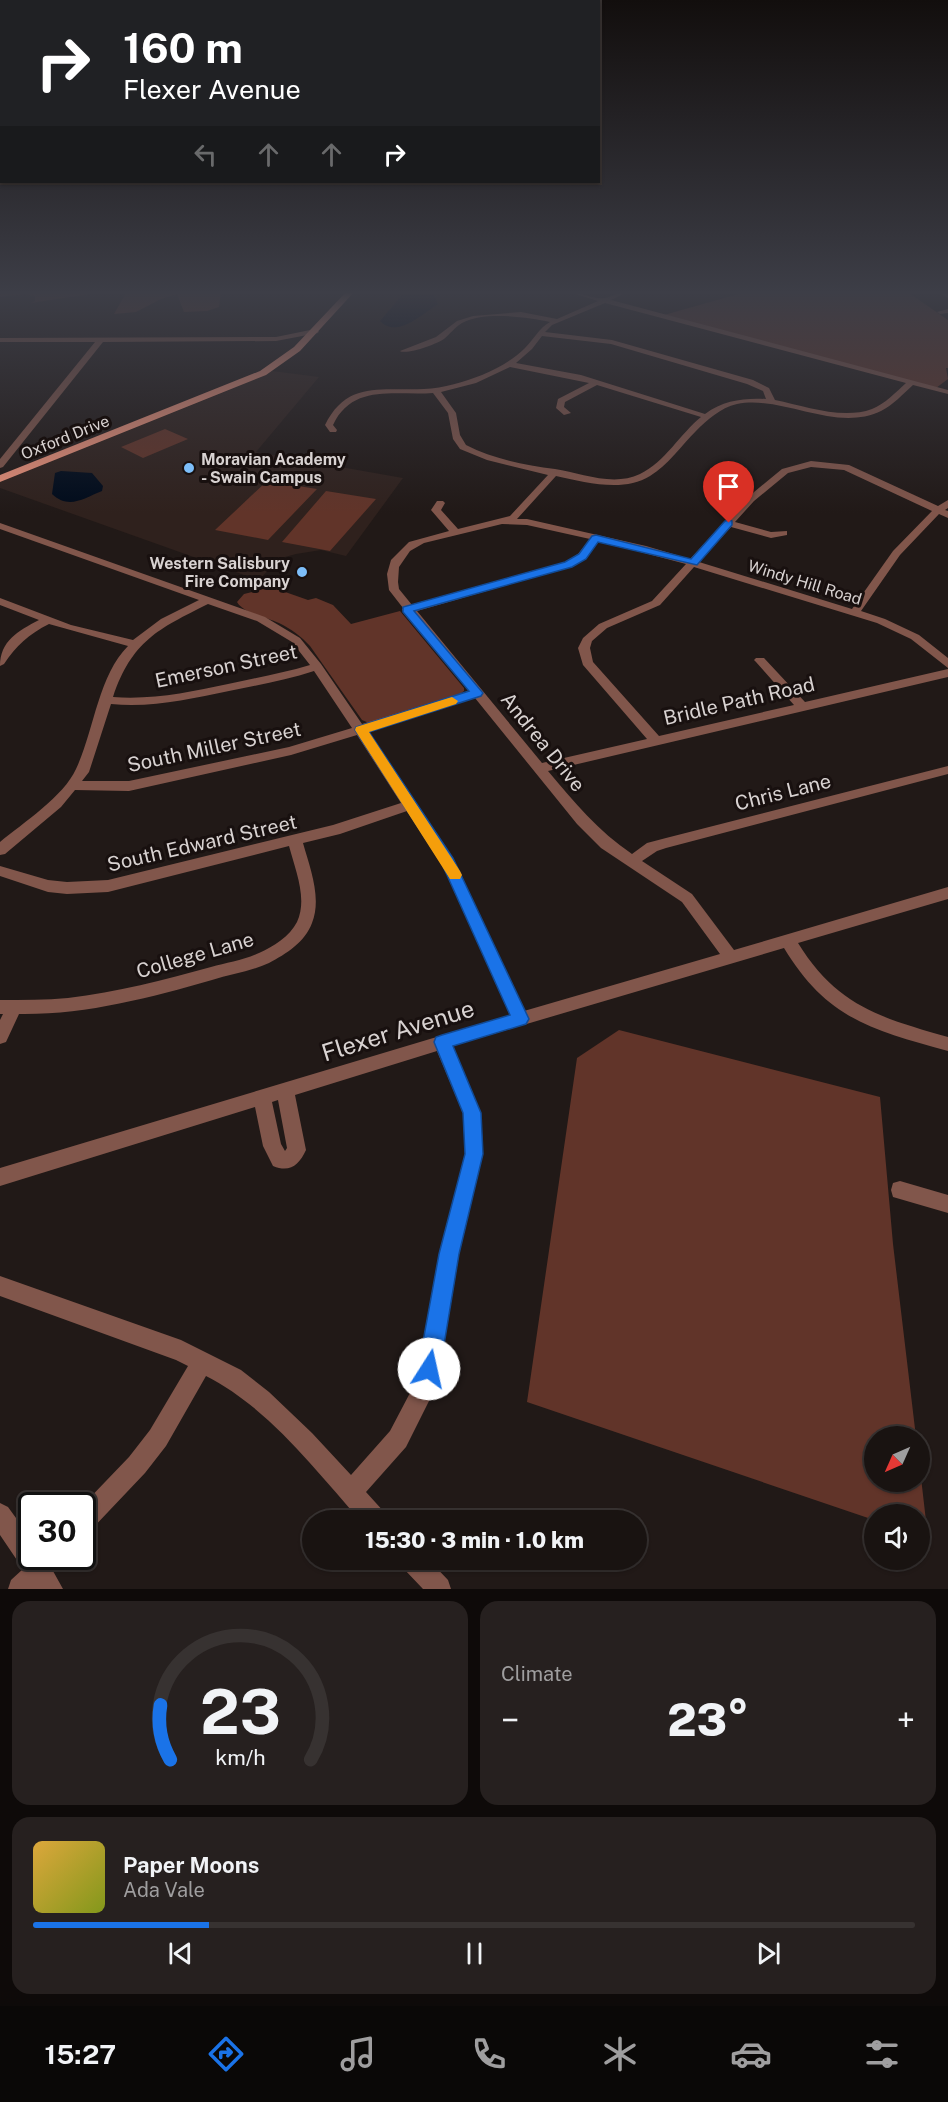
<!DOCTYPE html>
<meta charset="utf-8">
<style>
:root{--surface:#191311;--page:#26201f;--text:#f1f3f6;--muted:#9f9e9f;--line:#373231;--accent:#1a73e8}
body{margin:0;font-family:"Public Sans",sans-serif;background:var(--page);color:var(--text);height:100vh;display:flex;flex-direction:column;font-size:22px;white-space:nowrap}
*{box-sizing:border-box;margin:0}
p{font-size:20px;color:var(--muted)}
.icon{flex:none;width:33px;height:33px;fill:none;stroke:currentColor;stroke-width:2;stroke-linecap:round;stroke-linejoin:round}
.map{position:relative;height:1589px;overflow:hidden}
.panel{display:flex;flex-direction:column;gap:12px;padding:12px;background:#0e0a09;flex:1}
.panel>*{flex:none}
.guide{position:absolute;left:0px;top:0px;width:600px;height:183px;box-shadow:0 2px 4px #0004,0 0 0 2px var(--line);background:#202124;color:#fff;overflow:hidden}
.needle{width:39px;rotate:225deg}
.fabs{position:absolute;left:864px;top:1426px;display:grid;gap:12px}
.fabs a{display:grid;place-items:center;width:66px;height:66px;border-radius:50%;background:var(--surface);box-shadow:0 2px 4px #0004,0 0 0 2px var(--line);font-size:30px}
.speed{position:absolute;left:18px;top:1492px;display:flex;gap:12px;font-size:30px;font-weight:700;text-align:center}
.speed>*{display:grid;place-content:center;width:78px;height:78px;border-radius:50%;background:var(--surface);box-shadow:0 2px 4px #0004,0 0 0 2px var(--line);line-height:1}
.speed .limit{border:3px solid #111;border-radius:9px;background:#fff;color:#111}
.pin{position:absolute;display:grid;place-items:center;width:51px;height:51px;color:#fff;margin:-62px -26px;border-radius:50% 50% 50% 0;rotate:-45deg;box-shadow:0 0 6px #0007}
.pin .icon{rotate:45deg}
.me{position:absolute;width:66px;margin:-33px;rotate:10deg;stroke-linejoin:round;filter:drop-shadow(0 0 4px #0008)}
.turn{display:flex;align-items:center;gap:21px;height:126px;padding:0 24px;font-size:27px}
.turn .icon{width:78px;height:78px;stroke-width:2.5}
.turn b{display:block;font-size:42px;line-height:51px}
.lanes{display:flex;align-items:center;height:57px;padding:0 24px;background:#0003;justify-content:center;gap:30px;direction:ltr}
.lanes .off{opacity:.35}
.big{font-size:45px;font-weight:800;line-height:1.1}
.panel .widget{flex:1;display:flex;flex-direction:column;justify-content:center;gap:9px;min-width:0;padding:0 21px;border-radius:18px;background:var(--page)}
.panel .dial{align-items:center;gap:0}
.dial svg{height:156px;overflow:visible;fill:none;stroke:var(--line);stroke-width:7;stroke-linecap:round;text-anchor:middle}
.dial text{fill:var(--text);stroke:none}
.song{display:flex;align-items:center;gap:18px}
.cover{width:72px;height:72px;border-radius:9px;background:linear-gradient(135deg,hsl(40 70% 55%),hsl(70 70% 35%))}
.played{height:6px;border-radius:3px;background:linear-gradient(90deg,var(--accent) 20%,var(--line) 20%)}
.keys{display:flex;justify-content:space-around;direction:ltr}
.heat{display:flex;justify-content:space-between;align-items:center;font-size:33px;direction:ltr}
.panel .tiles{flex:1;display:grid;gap:12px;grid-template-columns:1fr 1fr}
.widget:last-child{grid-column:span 2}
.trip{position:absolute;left:302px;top:1510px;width:345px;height:60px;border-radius:30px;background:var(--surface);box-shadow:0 2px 4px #0004,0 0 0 2px var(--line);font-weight:800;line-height:60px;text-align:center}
.menu{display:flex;height:96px;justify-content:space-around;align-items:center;background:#0a0807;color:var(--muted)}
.menu .icon{width:42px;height:42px}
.menu .active{color:var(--accent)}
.menu b{font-size:27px;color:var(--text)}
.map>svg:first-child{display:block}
.built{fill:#2f211d}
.green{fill:#613429}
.water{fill:#000b1b}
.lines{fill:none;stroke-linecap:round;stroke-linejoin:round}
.minor{fill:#81564b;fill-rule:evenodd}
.major{fill:#e89079;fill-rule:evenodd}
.route{fill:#1a73e8;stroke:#114b97;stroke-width:1.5}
.slow{fill:#f59e0b}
.poi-dot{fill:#7dbef9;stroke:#18100f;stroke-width:2}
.labels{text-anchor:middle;stroke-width:6;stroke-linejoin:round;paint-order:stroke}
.far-street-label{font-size:16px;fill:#d8d2d1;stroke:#18100f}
.far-poi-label{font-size:16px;font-weight:bold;fill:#d8d2d1;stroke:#18100f;text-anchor:start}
.street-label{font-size:20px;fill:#d8d2d1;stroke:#18100f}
.near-street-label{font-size:24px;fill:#d8d2d1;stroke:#18100f}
</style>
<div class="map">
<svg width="948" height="1589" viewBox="0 0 948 1589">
<rect width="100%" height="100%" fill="#211917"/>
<!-- built -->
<path class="built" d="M272,371l47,6 -63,75 147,26 -57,78 -25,-6 -25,4 -33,9 1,5 4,3 -10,9 -258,-92v-6l237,-95z"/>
<!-- green -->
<path class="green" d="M0,291h110l-79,12 4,-2v-5l-10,-2 -25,3z
M127,291h94l-2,16 -12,4 -23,1 -7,-18 -16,5 -25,13 -22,2z
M749,291h157l42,29v48h-2l2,11 -12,9 -272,-73z
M165,429l23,10 -45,19 -22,-11z
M267,481l50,8 -49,51 -53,-10z
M326,491l50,8 -46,52 -48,-9z
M271,587l37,13 8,-2 17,7 18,19 49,-13 64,77v3l-5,4 -90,28 -7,-3 -52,-74c-9,-10 -19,-17 -31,-23 -12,-6 -35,-9 -42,-21l7,-8z
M619,1030l261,67 13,147 23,193h-42v45h46v-13l8,69 -8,-2v-21h-46v5l-347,-118 50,-344z"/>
<!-- water -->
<path class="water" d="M432,292l6,12c-16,10 -41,35 -58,17l23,-27z
M61,471l31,2 11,13 -1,5c-18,7 -33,19 -50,3l3,-21z"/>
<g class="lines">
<!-- minor -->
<path class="minor" d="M370,291h9l-6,2z
M566,291c12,0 28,9 39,7 9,-2 15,-7 24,-7l-18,9 337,90v4l-35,-9c-10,9 -20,20 -32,26 -46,22 -97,-16 -144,-7 -17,4 -30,16 -41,27 -15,15 -28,34 -46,45 -27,17 -65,6 -94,0l-39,43h10l119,27 44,13 58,-62 34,-28 29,-8 38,4 89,41 10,-6v8l-3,2 3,1v7l-9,-4 -39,41 -39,56 24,8 34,16 29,23v10l-37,-29 -34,-16 -183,-56 -34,38 -53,23 -15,13 -2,7 3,14 66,74 135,-31 -38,-43 -2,-2 2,-2h8l41,44 143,-33v8l-400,94c26,31 50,60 84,83l15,-11 19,-5 282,-72v8l-282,74 -9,3 -15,10 50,33 42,56 214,-63v12l-150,44c39,63 83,75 150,94v14c-76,-21 -121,-32 -164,-103l-332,98 29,67 2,41 -24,100 -19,115 -8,26 -26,52 -40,45 19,21 4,8h-28c-46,-51 -92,-113 -155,-145l-40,70 -21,27 -55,58 -8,4v-29l47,-49 21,-27 38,-64 -12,-6 -176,-64v-20l181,64 60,30 28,22 43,41 39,42 39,-44 21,-40 7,-22 21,-115 26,-100 -2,-41 -26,-62 -142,44 11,55c-7,15 -16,23 -33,16l-10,-20 -8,-39 -255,79v-18l510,-153 -68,-151 -35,-53 -67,23 -37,9c7,25 19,55 9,80 -7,19 -26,31 -43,40 -17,8 -38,11 -57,17 -63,18 -127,35 -193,34l-13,28 -6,2v-24l3,-6h-3v-14c23,0 46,0 68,-2 49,-6 96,-18 143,-31 15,-4 33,-7 48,-14 14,-6 31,-17 38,-31 11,-23 -2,-53 -8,-76l-181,46 -41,2 -19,-2 -48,-16v-10l48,14 19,2 41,-2 225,-55 68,-22 -44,-68 -66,20 -162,36 -54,-1 -14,17 -56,47 -5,1v-13c23,-19 64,-46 76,-73 18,-38 22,-93 52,-123l-79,-22c-20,10 -33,22 -45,40l-4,2c0,-25 18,-35 39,-46l-39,-15v-7l71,27 62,15 28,-21 38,-19 -199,-71v-6l265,94 35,21 21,26 41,60 108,-33 -63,-78 -5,-3 1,-2 -14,-18 -2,-16 4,-14 18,-18 40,-11 -18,-21 6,-9h6l2,2 -4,7 17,19 52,-13 38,-41 -61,-15 -27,-11 -7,-10 -5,-26 -15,-20c-38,3 -80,-10 -100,32l4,5 -1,2h-6l-5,-7c22,-45 57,-34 99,-36 20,-1 40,-7 58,-14 16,-7 31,-15 43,-27 9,-9 14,-20 25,-26 -24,-5 -66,-11 -88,1 -7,4 -12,11 -18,16 -7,5 -37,16 -44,12l36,-14 21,-16 16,-5 48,-4 36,7 41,-18zM605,303l301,80c-10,9 -21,21 -34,26 -30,11 -67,-3 -97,-9l-6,-12 -16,-8 -141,-40 -67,-8 7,-7zM542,336l69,8 136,40 16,7 3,8c-22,-1 -42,1 -61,15l-124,-39 -65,-12 16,-14zM510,367l79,16 -31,16 -2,9 8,7 7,-2 -7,-6 1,-5 32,-17 104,32c-21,17 -36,45 -61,57 -27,13 -59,-1 -85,-5 -30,-4 -62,-10 -89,-24l-6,-10 -4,-22 -15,-21 35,-9zM811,467l33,3 88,41 -39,40 -41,58 -153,-47 32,-35 40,11 16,-3v-4l-16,1 -36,-10 19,-21 34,-28zM502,524l25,1 63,14 -12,15 -13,8 -153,43 -13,-16 -1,-7 1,-15 11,-16 14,-8zM599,541l87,23 -34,37 -53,23 -16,14 -5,10 5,17 64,74 -105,24 -125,-152 156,-45 13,-8zM208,604l49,17 35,21 18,23c-27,8 -54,13 -82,19 -38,8 -75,16 -115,13 19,-56 45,-68 95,-93zM314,671l38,57 -63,19 -160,34h-47l7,-9 22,-68c41,4 79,-5 118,-13 29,-6 58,-11 85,-20zM475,698l102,126 24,24 81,54 38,52 -196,57 -71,-153 -86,-127zM278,1100l9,48 -2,3 -4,-7 -9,-42z
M937,291l11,2v5l-10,-6z
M948,309v4l-8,1 -3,-2z
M315,329l4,2 -1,2 -42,8 -173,1 -100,125 -3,1v-9l95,-117h-95v-4l276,-1z
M900,1181l48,14v18l-55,-16 -2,-7 2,-7z
M0,1503l8,4 24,33v17h30l-9,14 10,18h-55l3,-9 12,-11 -23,-34z
M401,1560h28l19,20 3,9h-28l-19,-20z"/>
<!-- major -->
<path class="major" d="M347,291h8l-55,60 -34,24 -266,107v-7l260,-104 34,-24z"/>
</g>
<!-- sky -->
<linearGradient id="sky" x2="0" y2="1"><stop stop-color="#120e0d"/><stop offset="0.57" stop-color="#3d3e47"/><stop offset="1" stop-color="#3d3e47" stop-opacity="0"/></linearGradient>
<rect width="948" height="513" fill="url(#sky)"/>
<!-- route -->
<path class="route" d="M729,520l3,1v4l-35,40 -99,-23 -12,17 -14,8 -158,44 69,82 -2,3 -112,36 84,126 76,161 -3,5 -73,22 28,67 2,41 -24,100 -19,115 -3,8 -8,3 -8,-3 -3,-8 21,-115 26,-100 -2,-41 -29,-71 2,-5 6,-2 68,-20 -68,-151 -87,-134 1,-3 113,-36 -66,-79v-5l162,-45 14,-8 13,-18 4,-1 95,24 34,-38z"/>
<!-- slow -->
<path class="slow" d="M452,697l6,4 -2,3 -87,28 91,139 2,4 -2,4h-10l-95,-149 1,-3z"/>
<!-- markers -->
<g class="poi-dot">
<circle cx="189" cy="468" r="6"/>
<circle cx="302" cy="572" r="6"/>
</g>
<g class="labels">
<!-- far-street labels -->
<g class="far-street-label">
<text transform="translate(65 437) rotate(-22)" y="6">Oxford Drive</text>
<text transform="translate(805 582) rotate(17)" y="6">Windy Hill Road</text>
</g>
<!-- far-poi labels -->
<g class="far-poi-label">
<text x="201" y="465">Moravian Academy<tspan x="201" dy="18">- Swain Campus</tspan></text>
<text x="290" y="569" text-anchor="end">Western Salisbury<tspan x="290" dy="18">Fire Company</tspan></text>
</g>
<!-- street labels -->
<g class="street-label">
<text transform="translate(226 666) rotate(-12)" y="7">Emerson Street</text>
<text transform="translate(739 701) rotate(-13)" y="7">Bridle Path Road</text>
<text transform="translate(543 742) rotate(51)" y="7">Andrea Drive</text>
<text transform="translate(214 747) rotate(-12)" y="7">South Miller Street</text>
<text transform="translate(783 792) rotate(-14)" y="7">Chris Lane</text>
<text transform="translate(202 843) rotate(-13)" y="7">South Edward Street</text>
<text transform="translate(195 955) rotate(-16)" y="7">College Lane</text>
</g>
<!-- near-street labels -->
<g class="near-street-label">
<text transform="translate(398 1031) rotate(-17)" y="8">Flexer Avenue</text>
</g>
</g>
</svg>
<div class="fabs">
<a><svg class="needle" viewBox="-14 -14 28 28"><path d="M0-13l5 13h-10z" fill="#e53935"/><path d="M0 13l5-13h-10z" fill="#9f9e9f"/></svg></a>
<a><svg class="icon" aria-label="sound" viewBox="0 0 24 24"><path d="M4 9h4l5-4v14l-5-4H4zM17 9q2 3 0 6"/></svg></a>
</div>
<div class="speed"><div class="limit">30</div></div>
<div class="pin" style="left:729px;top:523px;background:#d93025"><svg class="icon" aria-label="arrive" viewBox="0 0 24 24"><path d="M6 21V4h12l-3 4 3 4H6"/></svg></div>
<svg class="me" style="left:429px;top:1369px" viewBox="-20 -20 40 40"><circle r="19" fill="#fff"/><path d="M0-13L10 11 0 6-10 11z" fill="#1a73e8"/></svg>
<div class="trip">15:30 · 3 min · 1.0 km</div>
<div class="guide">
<div class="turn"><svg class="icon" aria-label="right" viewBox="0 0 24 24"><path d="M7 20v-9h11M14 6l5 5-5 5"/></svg><div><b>160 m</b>Flexer Avenue</div></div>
<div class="lanes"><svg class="icon off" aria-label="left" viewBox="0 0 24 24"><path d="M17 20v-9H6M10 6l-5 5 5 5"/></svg><svg class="icon off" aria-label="ahead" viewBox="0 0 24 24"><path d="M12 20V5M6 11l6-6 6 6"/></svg><svg class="icon off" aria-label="ahead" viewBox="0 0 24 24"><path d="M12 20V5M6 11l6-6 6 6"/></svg><svg class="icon" aria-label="right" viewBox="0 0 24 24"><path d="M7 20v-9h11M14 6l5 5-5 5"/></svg></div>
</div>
</div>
<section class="panel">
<div class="tiles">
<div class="widget dial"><svg viewBox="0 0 100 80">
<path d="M14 69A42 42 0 1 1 86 69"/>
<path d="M14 69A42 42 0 0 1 9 41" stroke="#1a73e8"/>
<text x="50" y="56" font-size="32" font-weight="700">23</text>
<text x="50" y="72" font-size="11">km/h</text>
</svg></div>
<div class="widget"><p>Climate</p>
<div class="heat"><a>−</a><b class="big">23°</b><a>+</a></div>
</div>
<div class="widget">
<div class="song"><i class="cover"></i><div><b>Paper Moons</b><p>Ada Vale</p></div></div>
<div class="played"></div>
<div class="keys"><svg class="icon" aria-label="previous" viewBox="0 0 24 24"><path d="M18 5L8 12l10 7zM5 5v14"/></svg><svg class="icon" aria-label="pause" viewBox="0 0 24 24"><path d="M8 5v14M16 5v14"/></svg><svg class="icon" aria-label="next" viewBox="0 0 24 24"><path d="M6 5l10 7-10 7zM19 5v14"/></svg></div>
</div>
</div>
</section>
<nav class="menu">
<b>15:27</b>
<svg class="icon active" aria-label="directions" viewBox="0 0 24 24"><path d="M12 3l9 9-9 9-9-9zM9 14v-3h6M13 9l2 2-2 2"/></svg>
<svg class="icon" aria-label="music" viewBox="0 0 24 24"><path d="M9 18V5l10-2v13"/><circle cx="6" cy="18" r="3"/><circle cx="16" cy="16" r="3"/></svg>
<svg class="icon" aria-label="phone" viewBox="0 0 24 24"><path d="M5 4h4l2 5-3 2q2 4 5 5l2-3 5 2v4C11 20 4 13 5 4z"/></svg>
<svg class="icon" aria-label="climate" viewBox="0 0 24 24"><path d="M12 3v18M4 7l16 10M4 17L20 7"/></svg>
<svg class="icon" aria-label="car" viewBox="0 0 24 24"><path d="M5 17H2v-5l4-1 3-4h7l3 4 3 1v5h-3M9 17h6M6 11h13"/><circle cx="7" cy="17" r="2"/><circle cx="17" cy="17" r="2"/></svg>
<svg class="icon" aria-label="filters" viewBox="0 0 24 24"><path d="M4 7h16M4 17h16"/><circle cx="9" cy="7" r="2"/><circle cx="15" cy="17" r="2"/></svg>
</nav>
